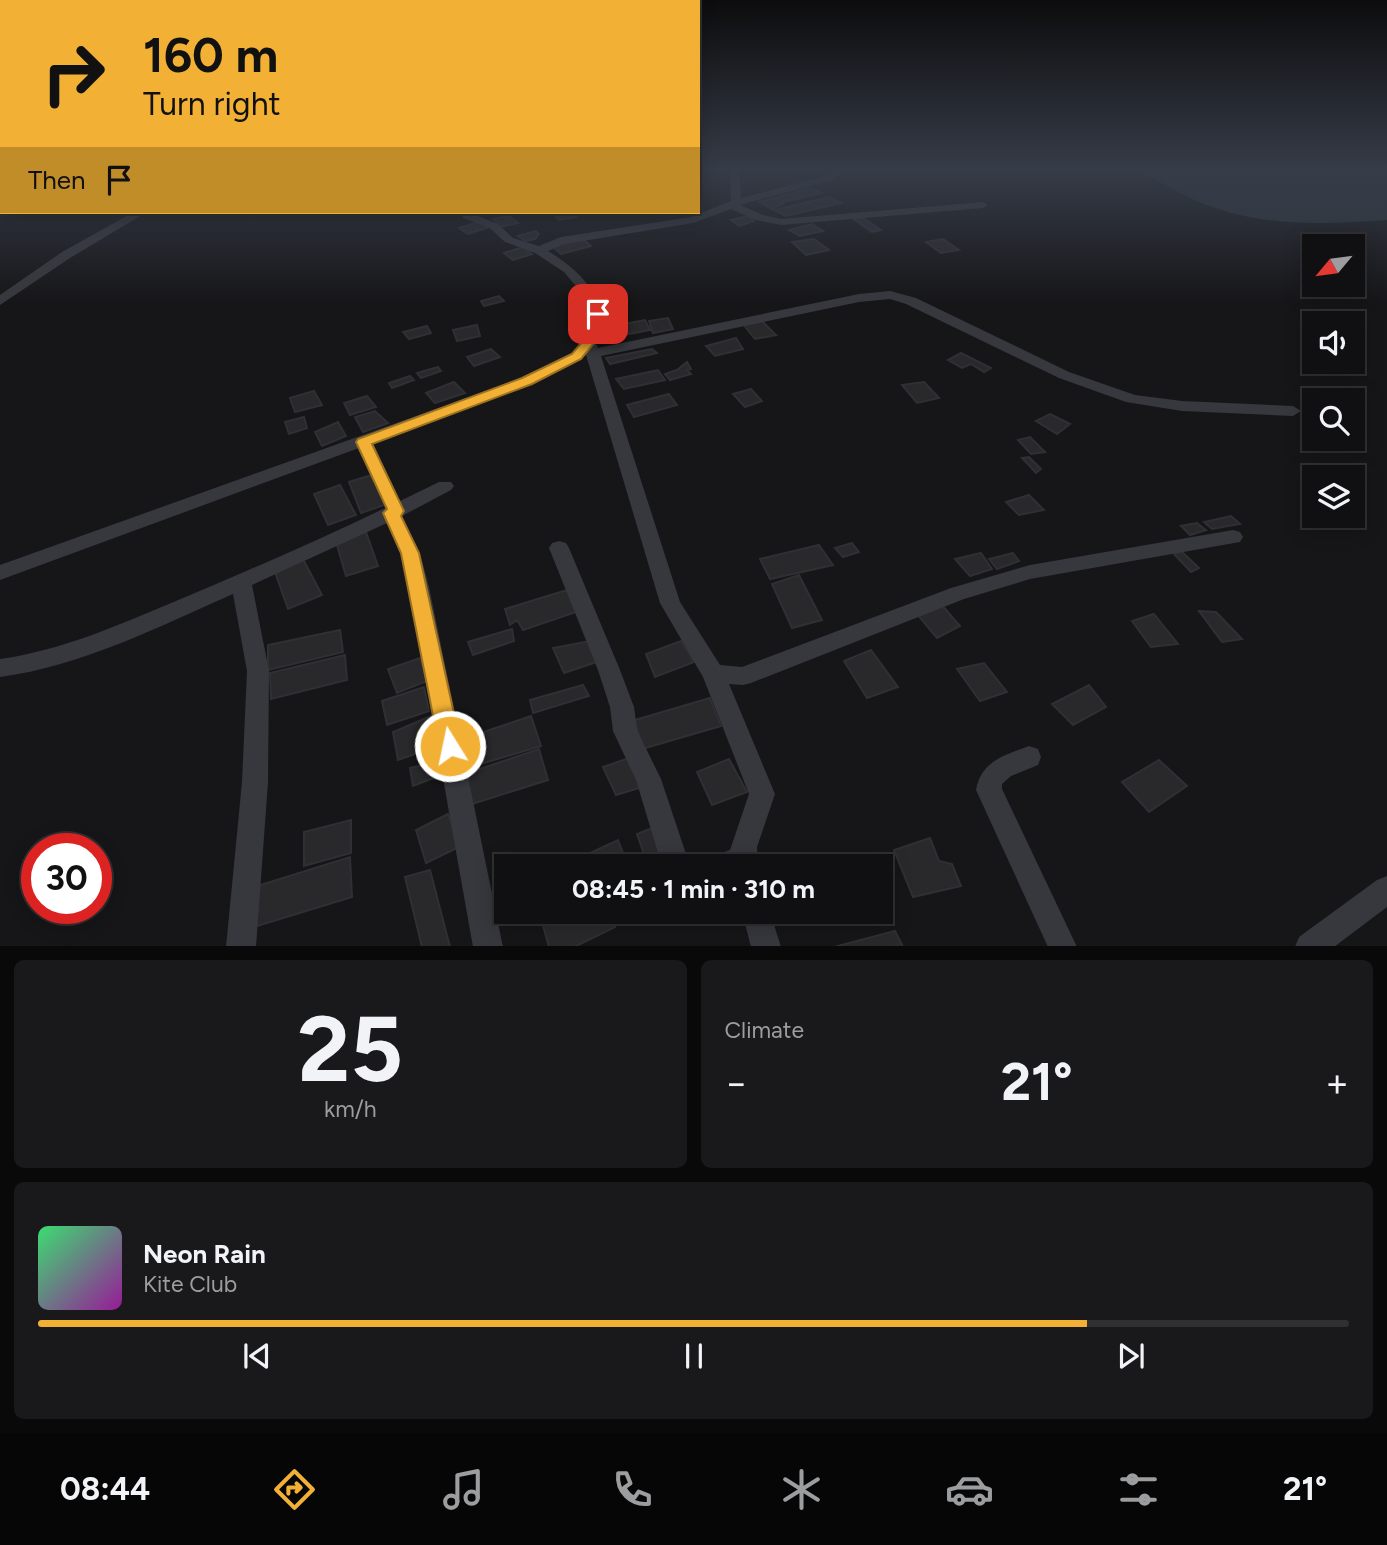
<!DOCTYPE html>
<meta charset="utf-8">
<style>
:root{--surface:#101012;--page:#19191b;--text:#f1f3f6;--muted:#9c9d9f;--line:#303032;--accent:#f2b134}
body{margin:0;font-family:Figtree,sans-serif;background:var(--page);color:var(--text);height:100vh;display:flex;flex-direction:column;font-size:26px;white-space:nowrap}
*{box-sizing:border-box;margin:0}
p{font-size:23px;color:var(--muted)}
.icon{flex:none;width:38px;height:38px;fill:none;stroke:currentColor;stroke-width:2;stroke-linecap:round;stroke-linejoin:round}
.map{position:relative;height:946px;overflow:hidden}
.drawer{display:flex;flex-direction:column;gap:14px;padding:14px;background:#09090a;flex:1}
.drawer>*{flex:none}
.guide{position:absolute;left:0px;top:0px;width:700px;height:214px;box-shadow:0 4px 18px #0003,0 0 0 2px var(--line);background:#f2b134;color:#111;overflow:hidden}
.needle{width:46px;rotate:241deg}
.buttons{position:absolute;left:1302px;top:234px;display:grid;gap:14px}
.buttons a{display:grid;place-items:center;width:63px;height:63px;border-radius:0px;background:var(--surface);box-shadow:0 4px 18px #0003,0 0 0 2px var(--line);font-size:35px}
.speed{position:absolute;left:21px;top:833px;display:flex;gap:14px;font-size:35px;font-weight:700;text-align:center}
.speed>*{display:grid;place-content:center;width:91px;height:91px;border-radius:50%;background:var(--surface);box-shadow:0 4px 18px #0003,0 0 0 2px var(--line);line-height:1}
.speed .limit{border:10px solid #d22;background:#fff;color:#111}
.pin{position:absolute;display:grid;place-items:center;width:60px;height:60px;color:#fff;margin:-30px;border-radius:14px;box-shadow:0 4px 10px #0006}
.me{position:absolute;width:77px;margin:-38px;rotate:350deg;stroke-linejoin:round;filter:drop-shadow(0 0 5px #0008)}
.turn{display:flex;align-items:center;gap:24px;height:147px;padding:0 28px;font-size:32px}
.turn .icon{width:91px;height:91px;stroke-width:2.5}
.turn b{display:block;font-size:49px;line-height:60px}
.then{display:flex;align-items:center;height:66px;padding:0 28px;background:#0003;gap:14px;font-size:26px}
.big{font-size:52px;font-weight:700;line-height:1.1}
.drawer .widget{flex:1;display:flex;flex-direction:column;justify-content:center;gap:10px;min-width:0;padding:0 24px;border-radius:10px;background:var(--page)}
.drawer .dial{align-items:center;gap:0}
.dial b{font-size:91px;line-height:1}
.song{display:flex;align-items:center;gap:21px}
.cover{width:84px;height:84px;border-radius:10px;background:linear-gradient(135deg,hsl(140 70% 55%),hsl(300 70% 35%))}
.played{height:7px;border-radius:4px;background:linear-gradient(90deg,var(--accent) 80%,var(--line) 80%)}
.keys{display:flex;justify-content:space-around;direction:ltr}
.heat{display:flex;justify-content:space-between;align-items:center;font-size:38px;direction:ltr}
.drawer .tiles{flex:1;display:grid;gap:14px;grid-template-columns:1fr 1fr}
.widget:last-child{grid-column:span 2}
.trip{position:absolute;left:494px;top:854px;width:399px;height:70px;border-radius:0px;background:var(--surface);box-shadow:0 4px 18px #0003,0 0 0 2px var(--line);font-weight:700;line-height:70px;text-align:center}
.tabs{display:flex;height:112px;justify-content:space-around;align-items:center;background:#060607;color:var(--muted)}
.tabs .icon{width:49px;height:49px}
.tabs .on{color:var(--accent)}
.tabs b{font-size:32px;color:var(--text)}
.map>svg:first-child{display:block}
.water{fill:#2c353c}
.building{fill:#29292c;stroke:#303034;stroke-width:2}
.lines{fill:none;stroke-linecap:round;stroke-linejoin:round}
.minor{fill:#37383d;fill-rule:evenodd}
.route{fill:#f2b134;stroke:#9d7322;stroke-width:2}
</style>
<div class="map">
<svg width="1387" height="947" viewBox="0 0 1387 947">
<rect width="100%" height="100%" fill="#161618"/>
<!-- water -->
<path class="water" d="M1137,170h250v50c-57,4 -117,7 -172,-12 -28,-9 -52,-26 -78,-38z"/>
<!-- building -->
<path class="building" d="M810,188l11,5 -41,10 3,1 -11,5 -13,-7z
M829,197l12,6 -55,13 -12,-6z
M570,212l6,5 -17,3 -5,-6z
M509,216l9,7 -18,4 -7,-8z
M747,216l7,5 -15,5 -8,-6z
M862,217l19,13 -9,2 -20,-14z
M478,222l11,5 -21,7 -9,-6z
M812,224l11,7 -23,5 -11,-6z
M536,231l3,3 -4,5 -10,2 -7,-5z
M814,239l15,11 -23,5 -14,-13z
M943,239l16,11 -18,3 -15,-11z
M576,240h8l7,6 -30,8 -8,-7z
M523,247l9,7 -19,6 -9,-7z
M499,296l5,5 -20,5 -3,-5z
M668,318l5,11 -20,4 -4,-12z
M645,320l5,10 -41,8 -7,-10z
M762,321l14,14 -21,4 -12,-15z
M477,325l3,11 -23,5 -4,-11z
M427,326l4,7 -22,6 -6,-7z
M736,338l7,11 -28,7 -9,-10z
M491,349l9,8 -26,9 -7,-9z
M652,349l5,4 -47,11 -4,-6z
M961,353l30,15 -7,4 -13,-8 -9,4 -14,-8z
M687,362l4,7 -4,1 4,4 -21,6 -5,-6 12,-4z
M438,367l3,4 -20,7 -4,-5z
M658,370l7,10 -41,9 -8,-10z
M410,376l4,4 -22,8 -3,-5z
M454,382l11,11 -30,10 -9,-10z
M924,382l15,16 -22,5 -15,-18z
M751,389l11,12 -17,6 -12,-13z
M314,391l8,14 -27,7 -5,-14z
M669,394l8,11 -43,12 -7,-12z
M367,396l9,11 -26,8 -6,-12z
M375,411l13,12 -25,9 -8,-15z
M1050,414l20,10 -13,10 -21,-13z
M304,417l3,11 -18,6 -4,-12z
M338,422l8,14 -24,10 -7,-14z
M1030,437l15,15 -14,2 -13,-14z
M1029,457l12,12 -5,4 -14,-15z
M375,474l15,29 -29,10 -12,-31z
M340,485l16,30 -28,10 -14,-31z
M1029,495l15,15 -25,5 -13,-13z
M1231,516l9,8 -28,5 -8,-7z
M1197,523l9,7 -16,5 -9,-9z
M366,532l12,34 -32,10 -10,-34z
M852,543l7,9 -16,5 -8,-9z
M819,545l14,20 -63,14 -10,-20z
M1181,551l18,17 -8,4 -17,-18z
M981,553l11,16 -22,7 -15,-17z
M1013,553l6,8 -22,8 -8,-10z
M303,559l19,36 -34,14 -14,-40z
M799,575l23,45 -30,8 -20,-44z
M567,590l12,21 -56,19 -6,-10 -7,5 -5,-16z
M940,603l20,23 -23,12 -21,-25z
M1199,611l17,1 26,27 -20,3z
M1154,614l24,30 -27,3 -19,-26z
M512,629l2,12 -41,14 -5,-13z
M340,630l3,22 -75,18v-25z
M590,641l10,20 -36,12 -11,-25z
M681,641l13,21 -39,15 -9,-23z
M871,650l27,37 -31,11 -23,-37z
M345,655l2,25 -76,19 -1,-26z
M420,658l7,23 -30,12 -9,-24z
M984,663l23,29 -27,9 -23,-32z
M583,685l6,11 -56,17 -3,-13z
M1089,685l17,22 -33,18 -21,-21z
M424,687l5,24 -42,14 -5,-24z
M710,698l11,28 -79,23 -7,-29z
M431,716l7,30 -40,14 -5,-28z
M531,716l10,30 -77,23 -7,-28z
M539,749l9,31 -79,25 -7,-30z
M632,757l10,30 -26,8 -13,-28z
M729,759l18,33 -35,13 -15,-33z
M1159,760l28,26 -38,26 -27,-30z
M428,764l6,14 -21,8 -3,-18z
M448,814l11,33 -33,16 -10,-33z
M351,820v33l-47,13v-34z
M652,828l11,37 -2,1h-13l-11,-32z
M930,838l9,23 13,3 9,22 -48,11 -19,-47z
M618,840l8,21 -13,5h-31l-3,-8z
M350,857l2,40 -98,30v-40z
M430,870l20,77h-28l-17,-70z
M565,912h44l6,15 -41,20h-25l-7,-25z
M895,931l8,16h-69z"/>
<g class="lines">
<!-- minor -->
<path class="minor" d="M730,170h10l1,28 84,-22 6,-6h11l-9,10 -93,25 23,10 18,4 202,-17 5,3 -5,3 -202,17 -25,-5 -25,-11 -38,14 -129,21 -16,7c29,18 42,32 57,63l-11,26 4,8 261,-54 31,-3 26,7 153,74 66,23 47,6 111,5 8,5 -8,5 -111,-5 -56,-9 -67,-24 -153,-74 -16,-5 -31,3 -258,54 79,246 40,63 22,2 209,-79 79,-23 203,-35 7,2 3,5 -3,5 -210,37 -66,20 -213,84 -8,2 -14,-1 46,110 -18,53 1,19h-49l4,-10 17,-6 19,-56 -46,-117 -43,-74 -74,-248 -54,29 -159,59 27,58 39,-19h12l3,4 -3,4 -49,26 18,37 9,34 74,360h-30l-64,-360 -9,-34 -13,-30 -135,62 17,86 -1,111 -12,165h-30l16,-165 5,-111 -14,-77c-75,33 -151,72 -233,83v-18c63,-9 118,-34 176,-58 71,-30 141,-60 209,-93l-26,-60 -359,132v-15l522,-187 49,-25 6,-5 14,-34 -10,-22 -17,-20 -29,-19 -30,-11 -15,-14 -27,-10v-4l22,-2 -7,4 20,8 15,14 26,8 22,-9 130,-20 40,-16z
M134,212h13l-77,46 -70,47v-10l62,-43z
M559,541l7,2 3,5 51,122 14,37 3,23 24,49 29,87h-28l-26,-86 -23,-49 -3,-24 -12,-37 -49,-122 3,-5z
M1029,746l9,3 3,8 -3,8 -27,11 -9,8v5l75,158h-29l-72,-157c5,-29 29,-35 53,-44z
M1387,876v31l-53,40h-39l4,-10 78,-57z
M742,912h28l11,35h-30z"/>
</g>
<!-- sky -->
<linearGradient id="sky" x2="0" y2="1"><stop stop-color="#0c0c0d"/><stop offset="0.56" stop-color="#363c48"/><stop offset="1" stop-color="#363c48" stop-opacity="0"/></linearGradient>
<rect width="1387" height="303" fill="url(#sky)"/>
<!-- route -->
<path class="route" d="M598,310l6,4 -9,28 -14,17 -49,25 -160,60 32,67 -3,5 18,37 42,193 -3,7 -8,3 -8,-3 -3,-7 -38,-193 -18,-40 4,-4 -31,-67 2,-3 164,-61 50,-24 11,-13 9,-27z"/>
</svg>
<div class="buttons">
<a><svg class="needle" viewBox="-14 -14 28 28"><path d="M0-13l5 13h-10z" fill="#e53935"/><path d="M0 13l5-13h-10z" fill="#9c9d9f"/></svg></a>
<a><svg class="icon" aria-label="sound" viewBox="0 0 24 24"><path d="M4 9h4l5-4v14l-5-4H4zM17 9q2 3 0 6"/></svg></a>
<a><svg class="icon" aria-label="search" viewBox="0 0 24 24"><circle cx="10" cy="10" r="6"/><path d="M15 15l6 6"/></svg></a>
<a><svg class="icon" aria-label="layers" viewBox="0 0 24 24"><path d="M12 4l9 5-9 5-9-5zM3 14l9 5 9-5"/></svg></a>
</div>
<div class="speed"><div class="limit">30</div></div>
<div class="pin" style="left:598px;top:314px;background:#d93025"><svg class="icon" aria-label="arrive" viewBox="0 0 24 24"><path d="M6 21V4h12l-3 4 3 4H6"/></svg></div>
<svg class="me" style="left:450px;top:746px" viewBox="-20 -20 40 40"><circle r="17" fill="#f2b134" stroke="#fff" stroke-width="3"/><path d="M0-11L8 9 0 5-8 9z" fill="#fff"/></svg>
<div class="trip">08:45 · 1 min · 310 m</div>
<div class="guide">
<div class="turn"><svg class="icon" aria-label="right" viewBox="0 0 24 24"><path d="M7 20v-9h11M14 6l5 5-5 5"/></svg><div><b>160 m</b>Turn right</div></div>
<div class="then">Then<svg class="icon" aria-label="arrive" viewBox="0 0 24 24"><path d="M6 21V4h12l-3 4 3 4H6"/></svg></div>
</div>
</div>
<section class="drawer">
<div class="tiles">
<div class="widget dial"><b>25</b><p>km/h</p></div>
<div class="widget"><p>Climate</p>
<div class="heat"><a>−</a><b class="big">21°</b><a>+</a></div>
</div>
<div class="widget">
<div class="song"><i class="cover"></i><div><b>Neon Rain</b><p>Kite Club</p></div></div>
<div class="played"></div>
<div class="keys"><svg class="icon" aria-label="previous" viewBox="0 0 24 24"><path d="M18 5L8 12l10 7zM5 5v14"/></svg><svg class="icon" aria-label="pause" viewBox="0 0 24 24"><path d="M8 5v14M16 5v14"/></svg><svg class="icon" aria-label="next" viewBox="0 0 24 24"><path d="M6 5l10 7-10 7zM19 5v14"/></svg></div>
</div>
</div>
</section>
<nav class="tabs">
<b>08:44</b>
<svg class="icon on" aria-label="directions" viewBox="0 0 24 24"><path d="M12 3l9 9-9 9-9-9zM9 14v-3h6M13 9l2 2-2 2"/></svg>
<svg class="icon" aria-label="music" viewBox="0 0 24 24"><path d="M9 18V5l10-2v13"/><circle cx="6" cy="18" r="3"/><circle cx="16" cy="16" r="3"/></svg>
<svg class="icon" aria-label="phone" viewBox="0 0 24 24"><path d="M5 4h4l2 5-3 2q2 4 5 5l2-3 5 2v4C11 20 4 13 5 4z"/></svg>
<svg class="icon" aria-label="climate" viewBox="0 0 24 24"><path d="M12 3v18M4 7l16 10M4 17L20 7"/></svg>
<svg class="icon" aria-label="car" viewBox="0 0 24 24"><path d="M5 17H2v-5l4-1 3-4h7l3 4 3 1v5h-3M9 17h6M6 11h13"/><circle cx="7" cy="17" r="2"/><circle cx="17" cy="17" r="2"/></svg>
<svg class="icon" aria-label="filters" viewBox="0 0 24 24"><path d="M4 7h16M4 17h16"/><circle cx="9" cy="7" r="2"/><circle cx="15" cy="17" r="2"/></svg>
<b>21°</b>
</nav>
